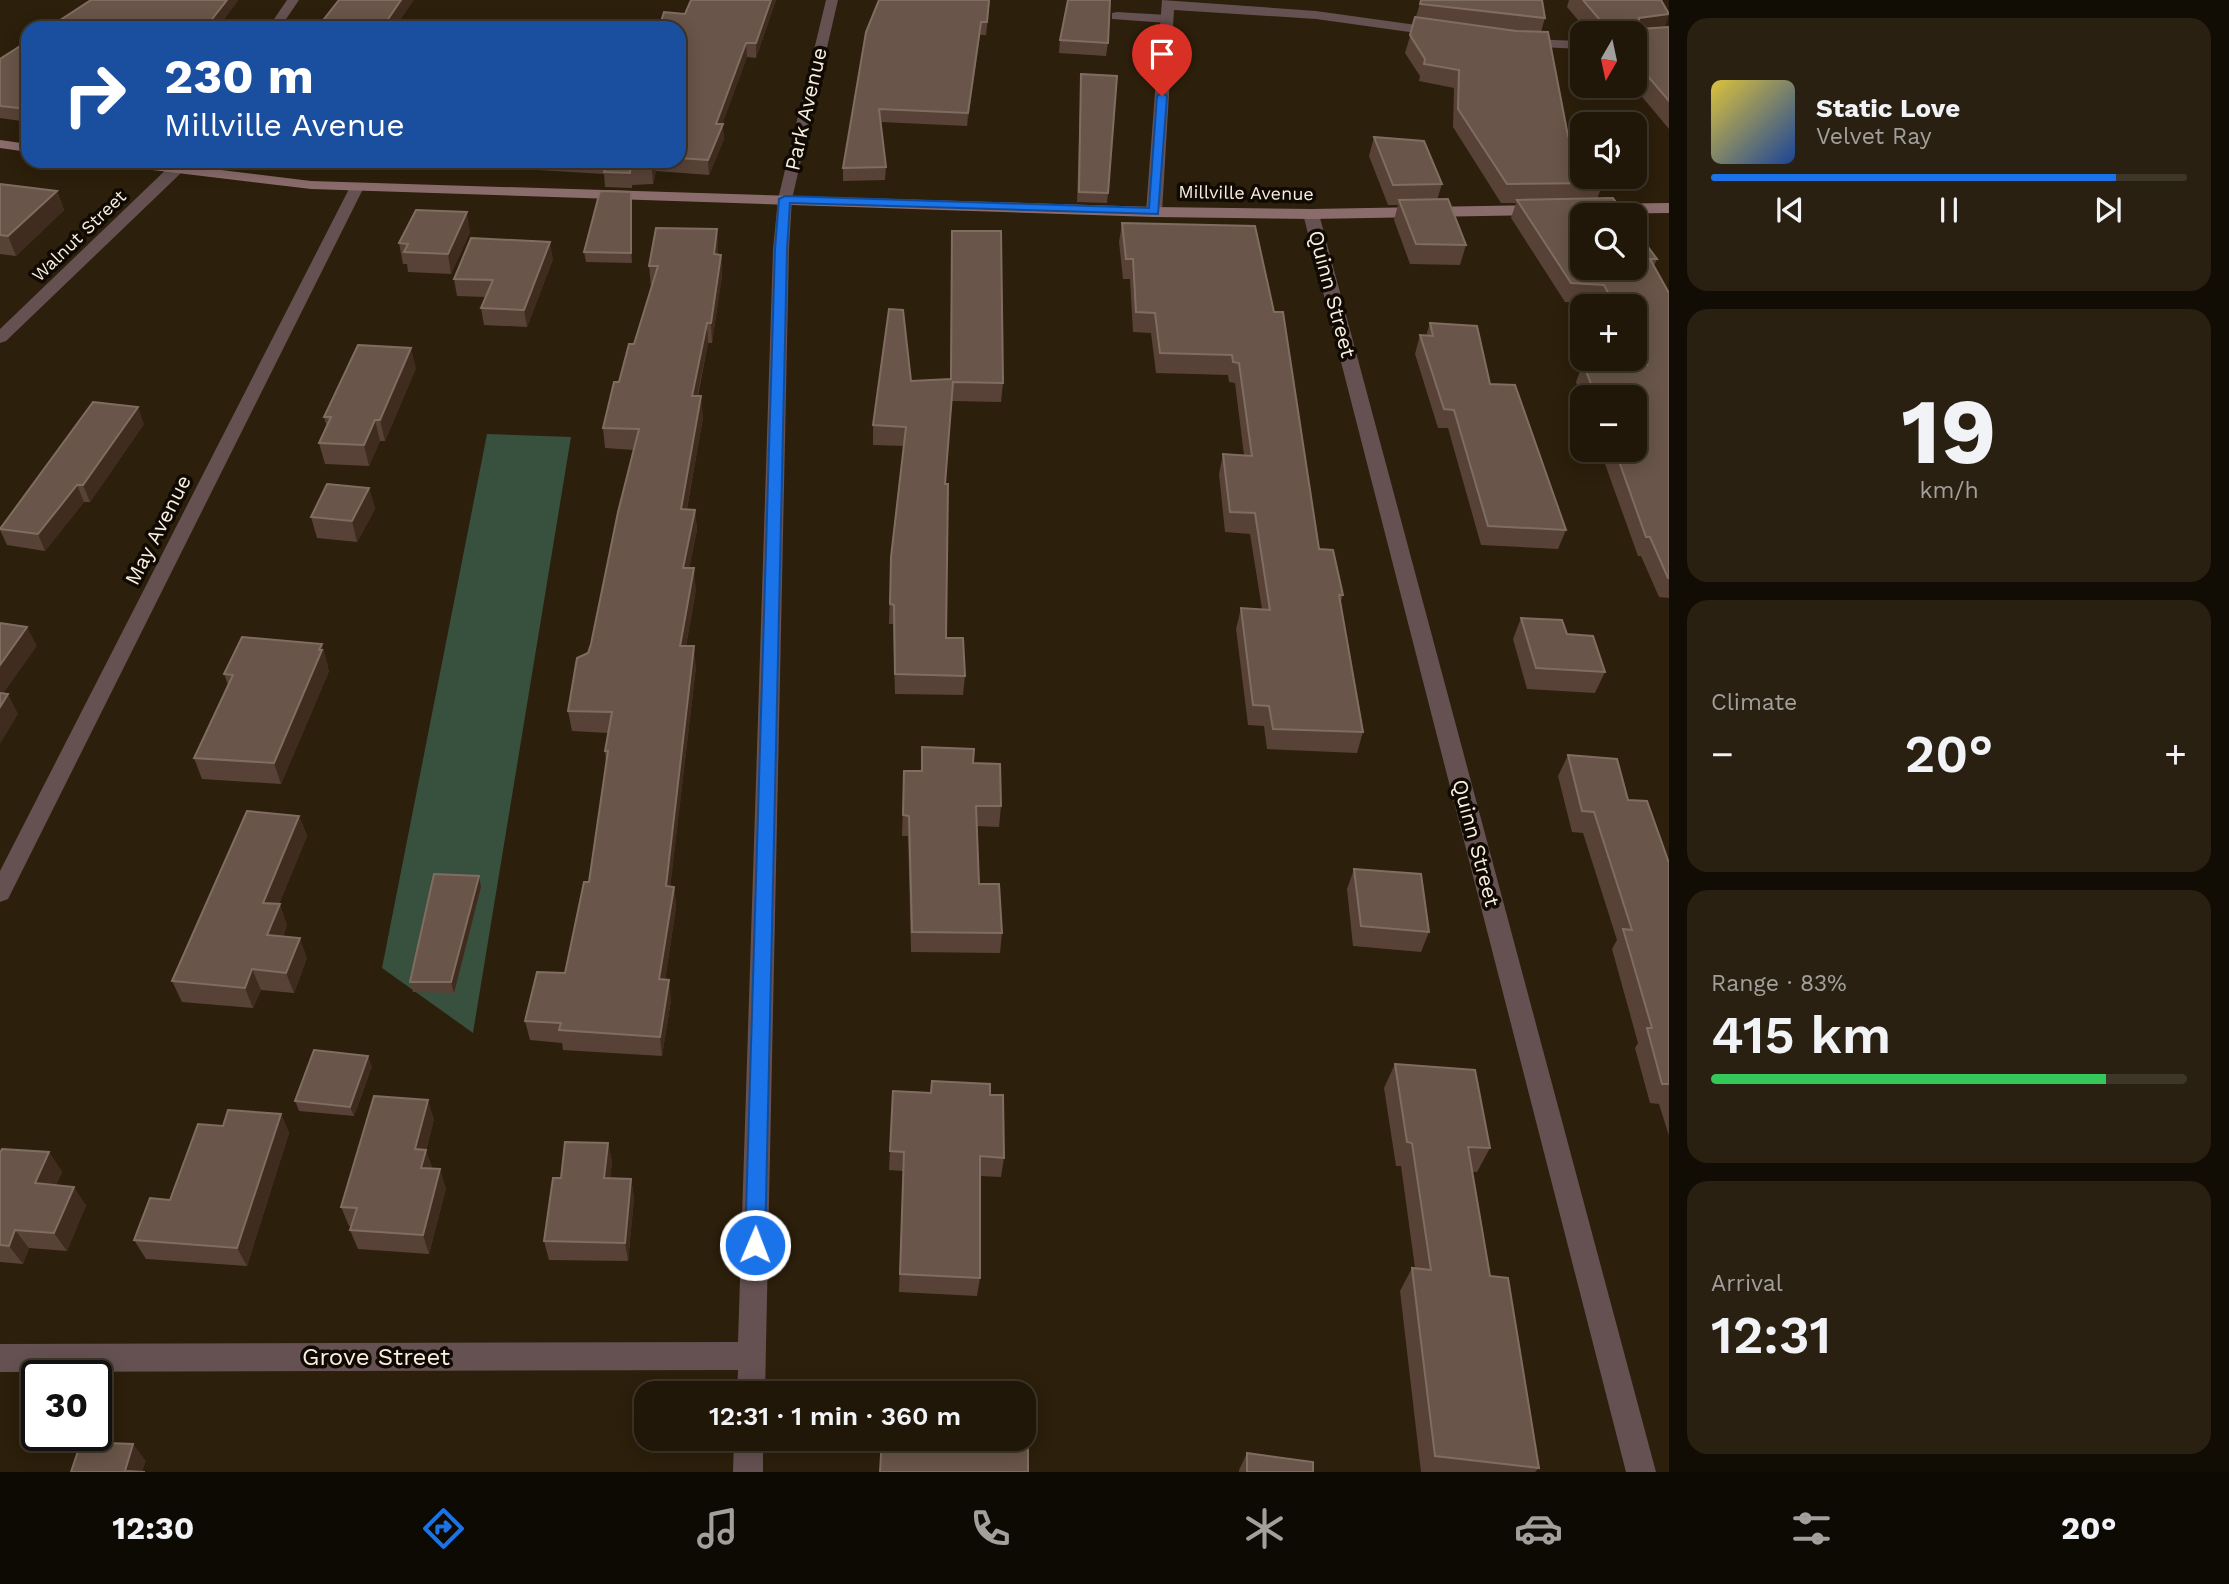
<!DOCTYPE html>
<meta charset="utf-8">
<style>
:root{--surface:#211708;--page:#292012;--text:#f1f3f6;--muted:#a29f9c;--line:#3e3629;--accent:#1a73e8}
body{margin:0;font-family:"Work Sans",sans-serif;background:var(--page);color:var(--text);height:100vh;display:flex;flex-direction:column;font-size:26px;white-space:nowrap}
*{box-sizing:border-box;margin:0}
p{font-size:23px;color:var(--muted)}
.icon{flex:none;width:38px;height:38px;fill:none;stroke:currentColor;stroke-width:2;stroke-linecap:round;stroke-linejoin:round}
.map{position:relative;flex:1;overflow:hidden}
.details{display:flex;flex-direction:column;gap:18px;padding:18px;background:#120d04;width:560px}
.details>*{flex:none}
.guide{position:absolute;left:21px;top:21px;width:665px;height:147px;border-radius:21px;box-shadow:0 4px 18px #0003,0 0 0 2px var(--line);background:#1a4fa0;color:#fff;overflow:hidden}
.needle{width:46px;rotate:189deg}
.controls{position:absolute;left:1570px;top:21px;display:grid;gap:14px}
.controls a{display:grid;place-items:center;width:77px;height:77px;border-radius:14px;background:var(--surface);box-shadow:0 4px 18px #0003,0 0 0 2px var(--line);font-size:35px}
.speed{position:absolute;left:21px;top:1360px;display:flex;gap:14px;font-size:35px;font-weight:700;text-align:center}
.speed>*{display:grid;place-content:center;width:91px;height:91px;border-radius:50%;background:var(--surface);box-shadow:0 4px 18px #0003,0 0 0 2px var(--line);line-height:1}
.speed .limit{border:4px solid #111;border-radius:10px;background:#fff;color:#111}
.pin{position:absolute;display:grid;place-items:center;width:60px;height:60px;color:#fff;margin:-72px -30px;border-radius:50% 50% 50% 0;rotate:-45deg;box-shadow:0 0 7px #0007}
.pin .icon{rotate:45deg}
.me{position:absolute;width:77px;margin:-38px;rotate:1deg;stroke-linejoin:round;filter:drop-shadow(0 0 5px #0008)}
.turn{display:flex;align-items:center;gap:24px;height:147px;padding:0 28px;font-size:32px}
.turn .icon{width:91px;height:91px;stroke-width:2.5}
.turn b{display:block;font-size:49px;line-height:60px}
.big{font-size:52px;font-weight:600;line-height:1.1}
.details .widget{flex:1;display:flex;flex-direction:column;justify-content:center;gap:10px;min-width:0;padding:0 24px;border-radius:21px;background:var(--page)}
.details .dial{align-items:center;gap:0}
.dial b{font-size:91px;line-height:1}
.song{display:flex;align-items:center;gap:21px}
.cover{width:84px;height:84px;border-radius:10px;background:linear-gradient(135deg,hsl(50 70% 55%),hsl(220 70% 35%))}
.played{height:7px;border-radius:4px;background:linear-gradient(90deg,var(--accent) 85%,var(--line) 85%)}
.keys{display:flex;justify-content:space-around;direction:ltr}
.heat{display:flex;justify-content:space-between;align-items:center;font-size:38px;direction:ltr}
.charge{height:10px;border-radius:5px;background:linear-gradient(90deg,#34c759 83%,var(--line) 0)}
.trip{position:absolute;left:634px;top:1381px;width:402px;height:70px;border-radius:21px;background:var(--surface);box-shadow:0 4px 18px #0003,0 0 0 2px var(--line);font-weight:600;line-height:70px;text-align:center}
.menu{display:flex;height:112px;justify-content:space-around;align-items:center;background:#0d0903;color:var(--muted)}
.menu .icon{width:49px;height:49px}
.menu .on{color:var(--accent)}
.menu b{font-size:32px;color:var(--text)}
main{display:flex;flex:1;min-height:0}
.map>svg:first-child{display:block}
.green{fill:#38503e}
.lines{fill:none;stroke-linecap:round;stroke-linejoin:round}
.lane{fill:#655152;fill-rule:evenodd}
.street{fill:#655152;fill-rule:evenodd}
.secondary{fill:#8b6c6d;fill-rule:evenodd}
.wall{fill:#584237}
.shaded-wall{fill:#3f2c1e}
.building{fill:#695549;stroke:#806d61;stroke-width:2}
.route{fill:#1a73e8;stroke:#114b97;stroke-width:2}
.labels{text-anchor:middle;stroke-width:7;stroke-linejoin:round;paint-order:stroke}
.far-street-label{font-size:18px;fill:#f8efe2;stroke:#100a03}
.street-label{font-size:21px;fill:#f8efe2;stroke:#100a03}
.near-street-label{font-size:24px;fill:#f8efe2;stroke:#100a03}
</style>
<main>
<div class="map">
<svg width="1669" height="1472" viewBox="0 0 1669 1472">
<rect width="100%" height="100%" fill="#2c1f0b"/>
<!-- green -->
<path class="green" d="M487,434l84,3 -98,596 -91,-65z"/>
<g class="lines">
<!-- lane -->
<path class="lane" d="M1117,12l50,3 6,4 -6,4 -55,-4v-6z"/>
<!-- street -->
<path class="street" d="M287,0h12l-19,28h-12z
M826,0h12l-46,199 -3,50 -24,1144h-28l1,-23 -738,2v-28l738,-2 35,-1093 5,-50z
M1162,0l154,11 122,17 7,4 -7,4 -122,-17 -142,-9 -12,202 -8,5 -8,-5z
M1522,39l60,2v8l-65,-3 -2,-3z
M175,161h14l-9,13 -174,167 -6,2v-14z
M357,183l7,4 -356,712 -8,3v-31l350,-684z
M1311,209l8,5 337,1258h-30l-323,-1258z
M734,1438h29v34h-30z"/>
<!-- secondary -->
<path class="secondary" d="M0,140l28,4v8l-28,-4z
M104,161h43l164,20 843,26 157,2 230,-4 8,5 -8,5 -230,4 -157,-2 -843,-28 -200,-24z
M1669,203v10l-78,1 -8,-5 8,-5z"/>
</g>
<!-- wall -->
<path class="wall" d="M776,0l-20,58 -9,-1 -25,67 2,15 -15,36 -53,-4 -3,13 -21,1v3l-27,-1 -1,-13 -100,-6 -1,-7h176v-133l6,-14z
M879,0h111l-4,35h-6l-13,91 -86,-4 5,45 -1,13 -42,1v-13z
M1421,0l124,18 -4,14 27,104 35,47 -6,16 37,29 23,31 -3,7 15,27v305l-10,-1 -18,-41h-3l-38,-106h34v-53h-52v2l-6,-17 7,-19 46,2 -3,-6h8v-53h-36l-1,-3 -32,-1 -54,-84 5,-15h-15l-48,-76 1,-39 -35,-7 1,-5 -15,-23z
M1569,0h92l8,14 -5,14 5,-1v102l-36,-43h1v-53h-45l-22,-26z
M1060,40l48,3 -2,13 -47,-3z
M28,41v81l-28,-4v-59z
M1081,74l27,119 -1,10 -30,-1z
M1374,137l68,47 -5,16 29,45 -6,20 -50,-1 -16,-44 4,-15h-10l-19,-49z
M0,184l57,7 7,19 -48,46 -16,-2z
M632,202v61l-46,-1 -2,-10z
M1122,223l133,3 64,323 24,46 -3,9 23,128 -6,21 -90,-4 -3,-23 -16,-1 -12,-96 5,-21 21,1 -12,-75 -25,-2 -6,-58 4,-20 21,1 -9,-72 -6,-1 -1,-7 -72,-2 -5,-40 -18,-1 -3,-53h-7l-4,-37z
M717,229l1,25 3,1 1,20 -10,68h-4l-10,53 5,21 -16,92 8,1 2,20 -8,38 7,21 -10,57 10,21 -26,220h4l2,20 -11,73 6,20 -9,56 -99,-6 -1,-7 -32,-3 -5,-19 40,-48 24,-91 17,-119 -1,-12 3,-18 -36,-2 -4,-20 23,-67 43,-194 -29,-2 -2,-20 31,-84 18,-58h-1l-2,-20z
M952,231l51,152 -2,19 -49,-1 -7,83 1,154 19,38 -2,19 -68,-1 -2,-70h-4l2,-67 13,-111 -31,-1v-20l38,-44 39,-2z
M470,232l-19,42 -43,-2 -1,-8h-4l-4,-21z
M553,259l-26,68 -43,-2 -3,-17 5,-11 -29,-1 -3,-17z
M1430,323l60,61 76,146 -8,19 -77,-4 -33,-117h-10l-23,-74 5,-19 6,1z
M416,368l-31,73h-5l-11,25 -44,-2 -6,-21 8,-16 -3,-10z
M144,424l-54,78h-6l-39,49 -38,-6 -7,-15v-3z
M369,488l6,21 -18,33 -40,-4 -6,-21z
M1521,618l46,16 38,38 -10,21 -68,-4 -14,-50z
M328,665l-1,2 2,4 -48,113 -79,-5 -8,-21 34,-73 -4,-11z
M922,747l51,16 28,43 -2,21 -23,-1 3,58 23,49 -2,20 -89,-1 -3,-116h-6l2,-65h17z
M1568,755l60,45 41,63v273l-10,-32 -9,-1 -15,-55 3,-5 -26,-94 5,-9 -34,-107 -11,-1 -14,-56z
M299,816l8,20 -28,68 8,21 -4,11 24,22 -13,35 -33,-3 -8,18 -71,-6 -10,-21z
M1354,869l75,63 -8,20 -68,-6 -6,-57z
M479,876l2,11 -27,106 -41,-1 -3,-10z
M1395,1064l95,84 -13,24h-5l18,104 49,192 -4,4h-114l-21,-181 12,-23h3l-14,-102h-5l-12,-78z
M372,1066l-18,50 -55,-5 -4,-10z
M893,1091l97,4 14,63 -3,19 -21,-1v102l-3,18 -78,-4 4,-121 -14,-1z
M281,1114l8,19 -42,133 -101,-7 -12,-19 36,-40 53,-74z
M434,1119l-8,32 6,17 14,20 -17,66 -71,-5 -8,-19 2,-4h-3l-8,-19z
M608,1143l4,19 -2,17h21l3,19 -6,63 -79,-1 -5,-19 17,-63z
M49,1152l13,20 -6,13 30,20 -19,46 -38,-3 -6,16 -23,-2v-109z
M1247,1453l66,19h-74v-2z"/>
<!-- shaded-wall -->
<path class="shaded-wall" d="M227,0h11v1l-20,27h-13z
M401,0h13l-19,28h-13z
M771,0h5l-20,58v-15z
M1669,14l-7,19 -28,3 5,-18z
M981,22l-1,13 -13,91 1,-13z
M746,43l1,14 -30,82 -1,-15z
M723,124l1,15 -15,36 -1,-15z
M654,161h1l1,10 -3,13 -1,-15z
M57,191l7,19 -48,46 -8,-20z
M631,192l1,10v61l-1,-10z
M467,212l3,20 -19,42 -3,-20z
M717,229l1,20 -3,25 -1,-20z
M550,242l3,17 -26,68 -3,-17z
M721,255l1,20 -10,68 -1,-20z
M707,323l1,20 -15,73 -1,-20z
M411,348l5,20 -31,73 -5,-21z
M701,396l2,21 -20,113 -2,-21z
M138,407l6,17 -54,78 -7,-17z
M375,420l5,21 -11,25 -5,-21z
M77,485l7,17 -39,49 -7,-17z
M369,488l6,21 -18,33 -5,-21z
M695,510l2,20 -12,59 -2,-21z
M694,568l2,21 -14,78 -2,-21z
M27,627l10,19 -37,52v-33z
M322,644l6,21 -1,2 2,4 -48,113 -7,-21z
M694,646l2,21 -28,240 -2,-21z
M8,694l10,20 -18,30v-37z
M299,816l8,20 -36,87 -8,-20z
M479,876l2,11 -27,106 -3,-11z
M674,887l2,20 -14,92 -3,-20z
M280,904l7,21 -12,30 -8,-20z
M300,938l7,20 -13,35 -8,-20z
M252,969l9,21 -8,18 -8,-20z
M669,980l2,20 -9,56 -2,-19z
M368,1056l4,10 -18,50 -4,-9z
M428,1100l6,19 -8,32 6,18 -4,18 -13,-38z
M281,1114l8,19 -42,133 -10,-18z
M608,1143l4,19 -4,35 -4,-19z
M49,1152l13,20 -14,30 -13,-19z
M440,1169l6,19 -17,66 -6,-19z
M631,1179l3,19 -6,63 -3,-18z
M74,1187l12,18 -19,46 -13,-18z
M15,1230l14,18 -6,16 -14,-18z
M133,1444l13,17 -4,11 -17,-1z"/>
<!-- building -->
<path class="building" d="M91,0h136l-22,28h-157z
M339,0h62l-19,28h-65z
M691,0h80l-15,43h-10l-30,81h7l-15,36 -29,-2v-130h-20l5,-16 21,2z
M879,0h110l-2,22h-6l-13,91 -89,-4 7,58 -43,1 23,-136z
M1068,0h42l-2,43 -48,-3z
M1421,0h121l3,18 -125,-14z
M1583,0h78l8,14 -30,4v11l30,-2v74l-35,-41v-27h-23z
M1415,17l101,14 32,1 20,104 14,19v22h16l5,6 -96,1 -49,-75 1,-39 -35,-6 1,-5 -15,-24z
M28,41v68l-28,-3v-47z
M1081,74l36,2 -9,117 -29,-1z
M1374,137l50,4 18,43 -49,1z
M607,161h47l-2,8h-22v4l-26,-1z
M0,184l57,7 -49,45 -8,-1z
M600,191l31,1v61l-47,-1z
M1613,198l12,17h-43v53h52v-40l23,31h-7l19,34v285h-1l-18,-41h-4l-31,-87h19v-53h-38l-13,-34 64,2 -13,-23v-36h-19l-11,-21 -33,-2 -54,-83z
M1448,199l18,46 -50,-1 -17,-44z
M416,210l51,2 -19,42 -44,-2 4,-8 -9,-1z
M1122,223l133,3 19,86h9l36,237 14,1 10,45h-4l24,137 -90,-3 -4,-23 -16,-1 -12,-97 29,2 -15,-97 -25,-1 -7,-58 29,2 -13,-93 -6,-1 -1,-7 -72,-2 -5,-40 -19,-1 -3,-53h-7z
M656,228l61,1 -3,25 7,1 -10,68h-4l-15,73h9l-20,113 14,1 -12,58h11l-14,78h14l-28,240 8,1 -15,92 10,1 -9,57 -101,-7 2,-7 -36,-2 12,-49 28,1 19,-91h5l19,-131h-3l7,-39 -44,-1 9,-53 11,-5 3,-9 27,-132 21,-83 -36,-1 11,-46h5l10,-38h5l24,-78h-9z
M952,231h49l2,152 -50,-1 -8,102h3l-2,154h17l2,38 -70,-2 -1,-69 -4,-1 1,-47 15,-130 -33,-2 16,-116 14,1 8,71 40,-2z
M471,238l79,4 -26,68 -43,-2 12,-28 -39,-1z
M1430,323l47,3 13,58 25,1 51,145 -78,-4 -34,-116 -10,-1 -24,-74 13,1z
M358,345l53,3 -31,72h-5l-11,25 -45,-2 12,-26h-7z
M93,402l45,5 -55,78h-6l-39,49 -38,-5z
M327,484l42,4 -17,33 -41,-4z
M1521,618l41,2 5,14 26,2 12,36 -69,-4z
M0,623l27,4 -27,38z
M242,637l80,7 -3,6h3l-48,113 -80,-5 39,-83 -9,-1z
M0,693l8,1 -8,13z
M922,747l52,2 -1,14 27,1 1,42h-25l3,78h20l3,49 -90,-1 -3,-116 -6,-1 1,-44h18z
M1568,755l49,4 11,41 19,1 22,62v221h-7l-15,-56h5l-29,-99 9,1 -38,-118 -12,-1z
M247,811l52,5 -36,87 17,1 -13,31 33,3 -14,35 -34,-4 -7,19 -73,-7z
M1354,869l67,5 8,58 -68,-6z
M434,874l45,2 -28,106h-41z
M314,1050l54,6 -18,51 -55,-6z
M1395,1064l80,6 15,78 -22,-1 22,129 18,2 31,190 -104,-12 -23,-188 19,2 -19,-127 -5,-1z
M932,1081l58,3v11h13l1,63 -24,-2v122l-80,-4 4,-122 -14,-1 3,-60 38,2z
M374,1096l54,4 -13,49 11,1 -5,18 19,1 -17,66 -73,-5 7,-22 -16,-1z
M228,1110l53,4 -44,134 -103,-8 16,-42 20,2 28,-76 25,2z
M565,1142l43,1 -4,35 27,1 -6,64 -81,-2 9,-63h8z
M2,1149l47,3 -14,31 39,4 -20,46 -39,-3 -6,16 -9,-1v-92z
M1024,1435h4v37h-148l2,-34h142z
M81,1442l52,2 -8,27 20,1h-74z
M1247,1453l66,9v10h-66z"/>
<!-- route -->
<path class="route" d="M1162,93l5,3 -9,118 -368,-11 -3,46 -22,996 -3,7 -7,3 -7,-3 -3,-7 30,-996 4,-50 6,-3 364,12 8,-112z"/>
<g class="labels">
<!-- far-street labels -->
<g class="far-street-label">
<text transform="translate(1246 193) rotate(1)" y="6">Millville Avenue</text>
<text transform="translate(79 236) rotate(-44)" y="6">Walnut Street</text>
</g>
<!-- street labels -->
<g class="street-label">
<text transform="translate(806 109) rotate(-77)" y="7">Park Avenue</text>
<text transform="translate(1332 294) rotate(75)" y="7">Quinn Street</text>
<text transform="translate(158 530) rotate(-63)" y="7">May Avenue</text>
<text transform="translate(1476 843) rotate(75)" y="7">Quinn Street</text>
</g>
<!-- near-street labels -->
<g class="near-street-label">
<text x="376" y="1365">Grove Street</text>
</g>
</g>
</svg>
<div class="controls">
<a><svg class="needle" viewBox="-14 -14 28 28"><path d="M0-13l5 13h-10z" fill="#e53935"/><path d="M0 13l5-13h-10z" fill="#a29f9c"/></svg></a>
<a><svg class="icon" aria-label="sound" viewBox="0 0 24 24"><path d="M4 9h4l5-4v14l-5-4H4zM17 9q2 3 0 6"/></svg></a>
<a><svg class="icon" aria-label="search" viewBox="0 0 24 24"><circle cx="10" cy="10" r="6"/><path d="M15 15l6 6"/></svg></a>
<a>+</a>
<a>−</a>
</div>
<div class="speed"><div class="limit">30</div></div>
<div class="pin" style="left:1162px;top:96px;background:#d93025"><svg class="icon" aria-label="arrive" viewBox="0 0 24 24"><path d="M6 21V4h12l-3 4 3 4H6"/></svg></div>
<svg class="me" style="left:755px;top:1245px" viewBox="-20 -20 40 40"><circle r="17" fill="#1a73e8" stroke="#fff" stroke-width="3"/><path d="M0-11L8 9 0 5-8 9z" fill="#fff"/></svg>
<div class="trip">12:31 · 1 min · 360 m</div>
<div class="guide">
<div class="turn"><svg class="icon" aria-label="right" viewBox="0 0 24 24"><path d="M7 20v-9h11M14 6l5 5-5 5"/></svg><div><b>230 m</b>Millville Avenue</div></div>
</div>
</div>
<section class="details">
<div class="widget">
<div class="song"><i class="cover"></i><div><b>Static Love</b><p>Velvet Ray</p></div></div>
<div class="played"></div>
<div class="keys"><svg class="icon" aria-label="previous" viewBox="0 0 24 24"><path d="M18 5L8 12l10 7zM5 5v14"/></svg><svg class="icon" aria-label="pause" viewBox="0 0 24 24"><path d="M8 5v14M16 5v14"/></svg><svg class="icon" aria-label="next" viewBox="0 0 24 24"><path d="M6 5l10 7-10 7zM19 5v14"/></svg></div>
</div>
<div class="widget dial"><b>19</b><p>km/h</p></div>
<div class="widget"><p>Climate</p>
<div class="heat"><a>−</a><b class="big">20°</b><a>+</a></div>
</div>
<div class="widget"><p>Range · 83%</p><b class="big">415 km</b><div class="charge"></div></div>
<div class="widget"><p>Arrival</p><b class="big">12:31</b></div>
</section>
</main>
<nav class="menu">
<b>12:30</b>
<svg class="icon on" aria-label="directions" viewBox="0 0 24 24"><path d="M12 3l9 9-9 9-9-9zM9 14v-3h6M13 9l2 2-2 2"/></svg>
<svg class="icon" aria-label="music" viewBox="0 0 24 24"><path d="M9 18V5l10-2v13"/><circle cx="6" cy="18" r="3"/><circle cx="16" cy="16" r="3"/></svg>
<svg class="icon" aria-label="phone" viewBox="0 0 24 24"><path d="M5 4h4l2 5-3 2q2 4 5 5l2-3 5 2v4C11 20 4 13 5 4z"/></svg>
<svg class="icon" aria-label="climate" viewBox="0 0 24 24"><path d="M12 3v18M4 7l16 10M4 17L20 7"/></svg>
<svg class="icon" aria-label="car" viewBox="0 0 24 24"><path d="M5 17H2v-5l4-1 3-4h7l3 4 3 1v5h-3M9 17h6M6 11h13"/><circle cx="7" cy="17" r="2"/><circle cx="17" cy="17" r="2"/></svg>
<svg class="icon" aria-label="filters" viewBox="0 0 24 24"><path d="M4 7h16M4 17h16"/><circle cx="9" cy="7" r="2"/><circle cx="15" cy="17" r="2"/></svg>
<b>20°</b>
</nav>
